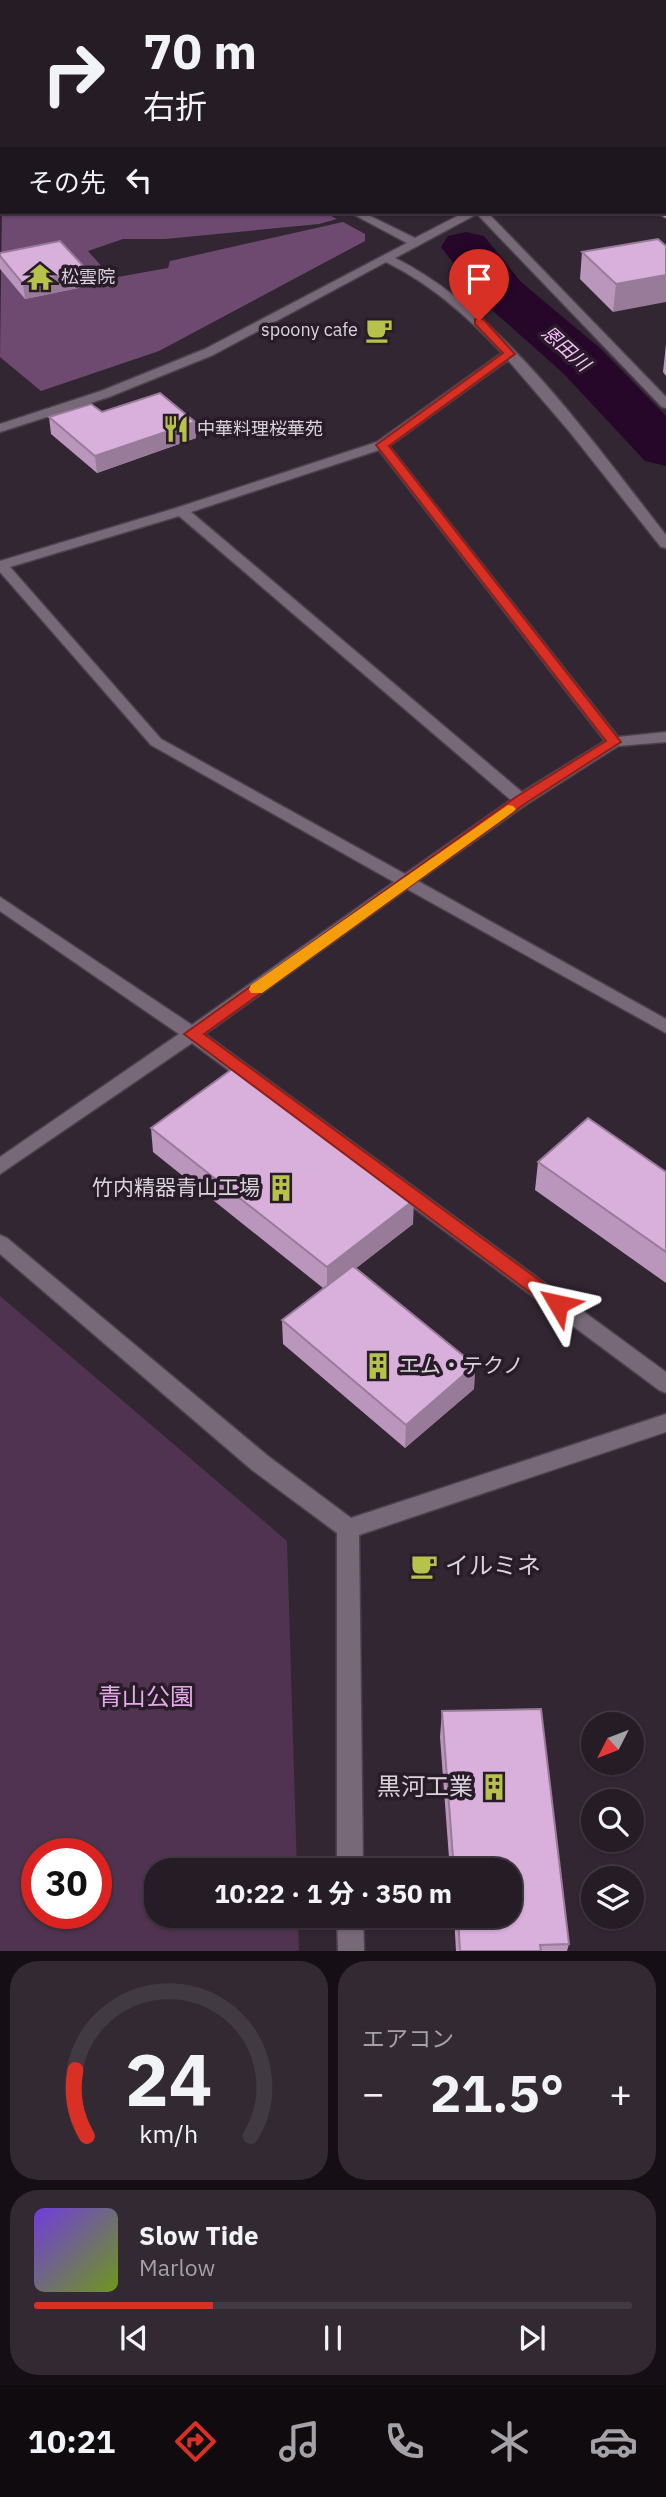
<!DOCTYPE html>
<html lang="ja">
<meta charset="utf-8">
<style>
:root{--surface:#261c26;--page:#322932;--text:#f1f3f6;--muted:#a4a1a7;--line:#423a43;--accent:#d93025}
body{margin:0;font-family:"IBM Plex Sans","Noto Sans JP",sans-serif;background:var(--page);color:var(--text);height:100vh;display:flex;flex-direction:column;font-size:26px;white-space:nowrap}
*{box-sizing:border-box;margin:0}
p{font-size:23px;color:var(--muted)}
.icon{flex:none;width:38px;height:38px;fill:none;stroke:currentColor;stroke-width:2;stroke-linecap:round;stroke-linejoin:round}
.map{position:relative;height:1951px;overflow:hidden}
.side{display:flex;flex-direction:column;gap:10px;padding:10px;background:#150f15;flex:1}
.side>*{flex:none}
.guide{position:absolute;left:0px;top:0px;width:667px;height:214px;box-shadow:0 2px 5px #0004,0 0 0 2px var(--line);background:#261c26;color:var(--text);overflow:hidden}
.needle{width:46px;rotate:228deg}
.fabs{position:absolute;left:581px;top:1712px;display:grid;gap:14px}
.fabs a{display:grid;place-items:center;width:63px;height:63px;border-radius:50%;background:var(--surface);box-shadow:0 2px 5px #0004,0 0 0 2px var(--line);font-size:35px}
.speed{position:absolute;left:21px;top:1838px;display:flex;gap:14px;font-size:35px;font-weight:700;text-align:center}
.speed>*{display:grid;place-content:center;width:91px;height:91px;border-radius:50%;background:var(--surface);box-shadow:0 2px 5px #0004,0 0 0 2px var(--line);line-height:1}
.speed .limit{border:10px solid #d22;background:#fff;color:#111}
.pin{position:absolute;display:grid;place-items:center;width:60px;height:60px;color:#fff;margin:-72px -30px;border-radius:50% 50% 50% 0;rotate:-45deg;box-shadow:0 0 7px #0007}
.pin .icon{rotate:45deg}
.me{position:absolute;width:77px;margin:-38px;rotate:306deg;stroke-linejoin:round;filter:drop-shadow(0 0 5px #0008)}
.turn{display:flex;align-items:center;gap:24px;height:147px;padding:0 28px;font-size:32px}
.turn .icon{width:91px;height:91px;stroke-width:2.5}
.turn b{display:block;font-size:49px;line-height:60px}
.then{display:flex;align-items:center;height:66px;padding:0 28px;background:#0003;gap:14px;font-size:26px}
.big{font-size:52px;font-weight:700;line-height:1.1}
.side .card{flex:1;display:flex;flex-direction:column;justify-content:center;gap:10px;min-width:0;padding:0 24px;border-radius:28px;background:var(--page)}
.side .dial{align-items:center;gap:0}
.dial svg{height:182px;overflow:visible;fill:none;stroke:var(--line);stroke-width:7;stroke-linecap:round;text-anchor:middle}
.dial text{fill:var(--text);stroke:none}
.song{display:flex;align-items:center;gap:21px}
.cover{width:84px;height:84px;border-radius:10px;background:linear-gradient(135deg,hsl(260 70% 55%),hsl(80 70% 35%))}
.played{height:7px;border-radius:4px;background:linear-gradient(90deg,var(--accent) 30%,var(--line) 30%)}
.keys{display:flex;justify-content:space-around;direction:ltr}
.heat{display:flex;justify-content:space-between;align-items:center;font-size:38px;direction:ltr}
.side .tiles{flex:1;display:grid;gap:10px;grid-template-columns:1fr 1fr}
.card:last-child{grid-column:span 2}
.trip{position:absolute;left:144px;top:1858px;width:378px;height:70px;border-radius:28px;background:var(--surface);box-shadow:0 2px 5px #0004,0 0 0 2px var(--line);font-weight:700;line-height:70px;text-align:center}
.menu{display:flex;height:112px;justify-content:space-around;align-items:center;background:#0f0b0f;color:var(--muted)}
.menu .icon{width:49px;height:49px}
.menu .current{color:var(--accent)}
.menu b{font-size:32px;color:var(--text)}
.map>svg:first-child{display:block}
.green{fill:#503351;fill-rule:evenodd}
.forest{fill:#6e4a70}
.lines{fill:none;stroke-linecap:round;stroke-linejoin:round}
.river{fill:#260629;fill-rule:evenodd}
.minor-casing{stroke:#4c424d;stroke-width:3}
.highway-casing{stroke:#4c424d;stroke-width:3}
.minor{fill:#786978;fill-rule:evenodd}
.highway{fill:#d98dde;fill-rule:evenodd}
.wall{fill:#bb96bc}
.shaded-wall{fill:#987a99}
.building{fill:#d9afdb;stroke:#987a99;stroke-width:2}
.route{fill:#d93025;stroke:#8d1f18;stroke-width:2}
.slow{fill:#f59e0b}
.labels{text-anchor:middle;stroke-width:7;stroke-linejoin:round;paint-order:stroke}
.far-poi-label{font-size:18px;fill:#dbd3db;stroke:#281c29;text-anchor:start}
.far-water-label{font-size:19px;font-style:italic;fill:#fabefd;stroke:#281c29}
.poi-label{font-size:21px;fill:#dbd3db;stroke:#281c29;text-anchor:end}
.near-poi-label{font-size:24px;fill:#dbd3db;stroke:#281c29;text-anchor:start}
.near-park-label{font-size:24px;fill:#e4aae8;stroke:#281c29}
</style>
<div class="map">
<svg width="666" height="1951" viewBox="0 0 666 1951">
<rect width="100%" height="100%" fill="#322633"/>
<!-- green -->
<path class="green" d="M0,1296l287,245 10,330h-141v45h142l1,35h-299zM37,1853h59v60h-59z"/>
<!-- forest -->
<path class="forest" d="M2,207v5h321l14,7 -18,5 -154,15h-42l-35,12 24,27 56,-10 2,-7 173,-39 22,12v7l-206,110 -118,40 -41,-34z"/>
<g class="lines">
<!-- river -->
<path class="river" d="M390,0h40l1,2h-40z
M466,232l18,4 37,46 80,67 65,67v50l-21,-5 -82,-88 -78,-69 -44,-57 7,-11z"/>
<defs>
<path id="minor" d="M0,10h2v6h-2z
M0,105h2v6h-2z
M665,108h1v6h-1z
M0,148h2l-2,8z
M0,180h2v6h-2z
M349,212h13l53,26 50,-26h22l179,185v11l-4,-1 -185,-193 -82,44c107,53 197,183 271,277v13l-5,-1 -92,-116 -61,-71 -119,86 229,291 48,-5v10l-48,4 -91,58 -109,77 248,138v14l-259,-144 -202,145 461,338v21l-7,-3 -467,-347 -192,131v-17l179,-123 -179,-123v-14l192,128 202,-143 -243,-137 -151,-173v-11l176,-53 201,-66 125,-89c-35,-37 -70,-68 -116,-91l-173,93 -104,42 -109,35v-8l101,-33 104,-42 202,-106zM379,450l226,291 -83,51 -331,-280zM179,516l332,284 -106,74 -244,-135 -151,-172z
M0,1235l7,3 261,218 83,62 315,-104v18l-307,103 4,336h-26v-338l-85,-63 -252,-216z
M337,1916h26l1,35h-26z"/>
<path id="highway" d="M233,0h12l1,2h-12z
M666,209v9l-11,-6h10z"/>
</defs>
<!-- minor casing -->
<use href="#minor" class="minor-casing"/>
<!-- highway casing -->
<use href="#highway" class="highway-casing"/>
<!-- minor -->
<use href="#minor" class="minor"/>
<!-- highway -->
<use href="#highway" class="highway"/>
</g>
<!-- wall -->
<path class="wall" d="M658,239l-45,73 -33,-33 2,-27z
M0,253l88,33 -63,13 -25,-30z
M666,344v32l-3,-4z
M102,412l93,10 1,16 -99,35 -46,-39 -2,-17z
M151,1128l262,96 -57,44 119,97 -1,24 -69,59 -122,-104 -1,-24 41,-32 -170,-136z
M538,1162l128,10v111l-131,-93z
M442,1711l127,233 -2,7h-111l-2,-35h55v-45h-59l-10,-134z"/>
<!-- shaded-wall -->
<path class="shaded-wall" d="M87,270l1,16 -63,13 -2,-15z
M666,275v27l-53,10 3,-28z
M195,422l1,16 -99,35 -2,-17z
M414,1200l-1,24 -86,67v-24z
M475,1365l-1,24 -69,59 1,-23z"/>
<!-- building -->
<path class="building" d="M658,239l8,7v29l-50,9 -34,-32z
M60,241l27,29 -64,14 -23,-28v-3z
M160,393l35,29 -100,34 -46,-39 42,-13 11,8z
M235,1067l179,133 -87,67 -176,-139z
M588,1118l78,54v80l-128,-90z
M353,1266l122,99 -69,60 -124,-105z
M541,1709l28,235 -29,1 1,6h-81l-2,-35h51v-45h-55l-12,-160z"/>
<!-- route -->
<path class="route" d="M475,319h8l32,35 -126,92 232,296 -95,61 -322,231 361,265 3,5 -3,5 -7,3 -6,-3 -368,-275 332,-237 90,-56 -230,-296 127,-92 -28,-29z"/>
<!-- slow -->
<path class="slow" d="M508,805l5,1 3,3 -3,3 -251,181h-11l-2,-4 2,-4z"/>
<!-- icons -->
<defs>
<symbol id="temple-bare" viewBox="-9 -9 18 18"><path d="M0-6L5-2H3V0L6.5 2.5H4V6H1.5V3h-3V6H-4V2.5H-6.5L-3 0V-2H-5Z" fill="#b6c249" stroke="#281c29" stroke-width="2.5" paint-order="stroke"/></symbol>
<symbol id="cafe-bare" viewBox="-9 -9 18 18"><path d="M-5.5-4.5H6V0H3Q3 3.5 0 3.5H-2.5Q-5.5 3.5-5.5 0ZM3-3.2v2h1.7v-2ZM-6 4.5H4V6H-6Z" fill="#b6c249" stroke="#281c29" stroke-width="2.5" paint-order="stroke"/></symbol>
<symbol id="restaurant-bare" viewBox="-9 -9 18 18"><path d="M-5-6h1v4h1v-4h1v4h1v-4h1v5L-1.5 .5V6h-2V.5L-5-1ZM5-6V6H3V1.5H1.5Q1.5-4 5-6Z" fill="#b6c249" stroke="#281c29" stroke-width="2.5" paint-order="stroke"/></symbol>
<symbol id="building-bare" viewBox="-9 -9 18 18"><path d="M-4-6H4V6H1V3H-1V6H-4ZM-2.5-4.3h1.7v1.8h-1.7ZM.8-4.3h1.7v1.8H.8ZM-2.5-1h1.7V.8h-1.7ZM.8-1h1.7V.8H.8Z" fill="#b6c249" stroke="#281c29" stroke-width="2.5" paint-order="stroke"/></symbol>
</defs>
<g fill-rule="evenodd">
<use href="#temple-bare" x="21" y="258" width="38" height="38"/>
<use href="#cafe-bare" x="360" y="311" width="38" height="38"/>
<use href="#restaurant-bare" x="157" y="410" width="38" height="38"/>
<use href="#building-bare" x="262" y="1169" width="38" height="38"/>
<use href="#building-bare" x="359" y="1347" width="38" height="38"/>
<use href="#cafe-bare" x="405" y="1547" width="38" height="38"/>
<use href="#building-bare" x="475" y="1768" width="38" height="38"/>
</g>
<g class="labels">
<!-- far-poi labels -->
<g class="far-poi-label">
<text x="61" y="283">松雲院</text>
<text x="358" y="336" text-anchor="end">spoony cafe</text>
<text x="197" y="435">中華料理桜華苑</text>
</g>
<!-- far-water labels -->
<g class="far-water-label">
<text transform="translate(566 348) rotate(42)" y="7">恩田川</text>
</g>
<!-- poi labels -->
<g class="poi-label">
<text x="260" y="1195">竹内精器青山工場</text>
<text x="399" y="1373" text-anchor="start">エム・テクノ</text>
</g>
<!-- near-poi labels -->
<g class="near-poi-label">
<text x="445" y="1574">イルミネ</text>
<text x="473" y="1795" text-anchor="end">黒河工業</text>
</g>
<!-- near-park labels -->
<g class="near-park-label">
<text x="146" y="1705">青山公園</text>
</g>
</g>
</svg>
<div class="fabs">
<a><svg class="needle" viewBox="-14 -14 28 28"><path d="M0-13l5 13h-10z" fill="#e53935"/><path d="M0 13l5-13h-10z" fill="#a4a1a7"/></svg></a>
<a><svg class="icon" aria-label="search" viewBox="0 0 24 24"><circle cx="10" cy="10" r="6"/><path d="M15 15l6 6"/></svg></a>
<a><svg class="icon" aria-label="layers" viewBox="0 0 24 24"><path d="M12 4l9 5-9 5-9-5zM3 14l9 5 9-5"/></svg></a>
</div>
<div class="speed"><div class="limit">30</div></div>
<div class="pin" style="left:479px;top:321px;background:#d93025"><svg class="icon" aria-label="arrive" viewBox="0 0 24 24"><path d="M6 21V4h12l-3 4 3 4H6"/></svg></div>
<svg class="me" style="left:558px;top:1304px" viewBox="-20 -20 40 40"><path d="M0-17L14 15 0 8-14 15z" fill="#d93025" stroke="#fff" stroke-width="4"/></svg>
<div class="trip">10:22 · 1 分 · 350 m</div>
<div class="guide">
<div class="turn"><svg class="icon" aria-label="right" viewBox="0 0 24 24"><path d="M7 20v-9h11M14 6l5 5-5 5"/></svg><div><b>70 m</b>右折</div></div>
<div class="then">その先<svg class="icon" aria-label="left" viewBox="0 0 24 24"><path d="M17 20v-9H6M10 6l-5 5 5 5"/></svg></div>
</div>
</div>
<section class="side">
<div class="tiles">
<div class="card dial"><svg viewBox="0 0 100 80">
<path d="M14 69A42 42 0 1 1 86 69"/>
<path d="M14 69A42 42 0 0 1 9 40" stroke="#d93025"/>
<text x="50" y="56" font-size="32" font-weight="700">24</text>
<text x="50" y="72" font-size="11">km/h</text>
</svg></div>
<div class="card"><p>エアコン</p>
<div class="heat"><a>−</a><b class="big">21.5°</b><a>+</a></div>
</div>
<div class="card">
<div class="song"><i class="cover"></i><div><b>Slow Tide</b><p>Marlow</p></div></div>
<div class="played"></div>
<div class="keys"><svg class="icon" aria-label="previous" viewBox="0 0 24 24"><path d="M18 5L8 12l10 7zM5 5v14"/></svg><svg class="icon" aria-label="pause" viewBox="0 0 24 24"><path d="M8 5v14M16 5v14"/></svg><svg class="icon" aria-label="next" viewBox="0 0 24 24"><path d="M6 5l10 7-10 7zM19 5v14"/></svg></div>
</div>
</div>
</section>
<nav class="menu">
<b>10:21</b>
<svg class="icon current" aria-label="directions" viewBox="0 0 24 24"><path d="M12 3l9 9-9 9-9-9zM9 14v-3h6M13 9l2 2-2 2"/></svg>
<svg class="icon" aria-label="music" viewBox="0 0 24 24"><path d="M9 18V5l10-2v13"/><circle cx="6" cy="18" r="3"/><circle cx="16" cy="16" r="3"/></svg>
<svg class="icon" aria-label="phone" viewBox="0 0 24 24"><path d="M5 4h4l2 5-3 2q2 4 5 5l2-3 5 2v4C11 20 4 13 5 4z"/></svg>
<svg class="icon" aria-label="climate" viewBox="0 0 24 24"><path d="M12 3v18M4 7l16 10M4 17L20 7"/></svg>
<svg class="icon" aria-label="car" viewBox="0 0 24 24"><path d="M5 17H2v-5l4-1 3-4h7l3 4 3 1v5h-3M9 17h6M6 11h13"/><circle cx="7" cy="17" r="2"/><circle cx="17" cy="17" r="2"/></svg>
</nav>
